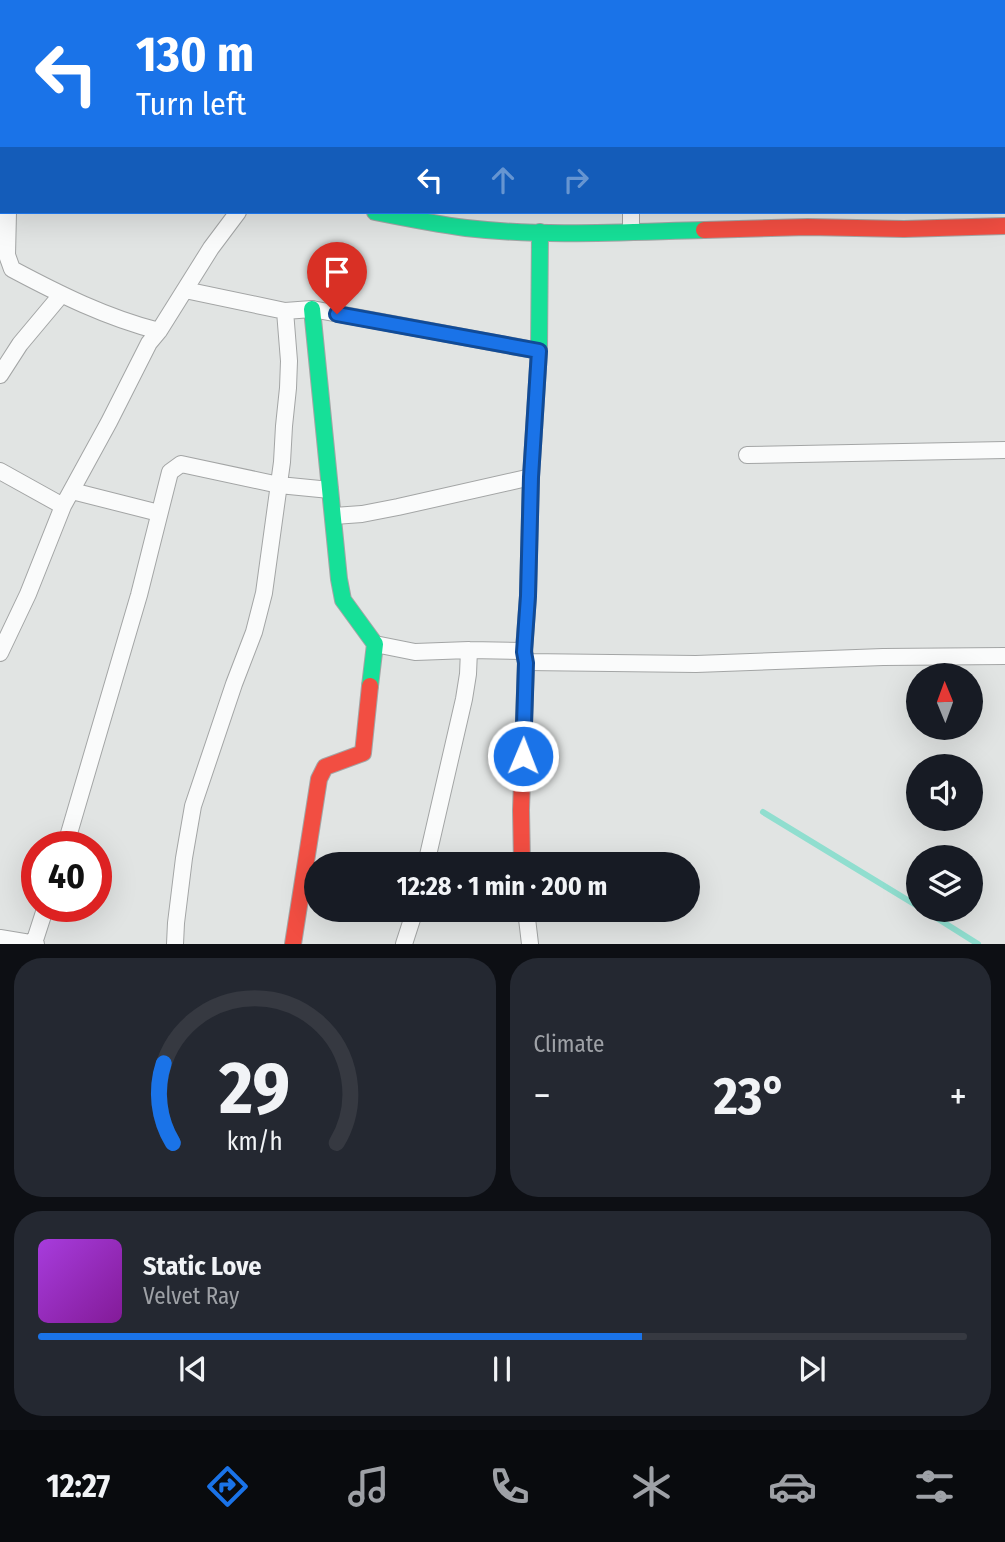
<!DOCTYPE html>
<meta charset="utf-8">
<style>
:root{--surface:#171b24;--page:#242831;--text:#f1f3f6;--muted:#9ea1a6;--line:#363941;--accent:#1a73e8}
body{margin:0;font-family:"Fira Sans Condensed",sans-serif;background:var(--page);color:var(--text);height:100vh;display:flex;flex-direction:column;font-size:26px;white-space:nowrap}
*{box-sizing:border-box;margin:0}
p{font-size:23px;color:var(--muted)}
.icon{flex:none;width:38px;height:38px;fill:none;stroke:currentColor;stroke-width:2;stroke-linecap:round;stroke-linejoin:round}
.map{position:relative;height:944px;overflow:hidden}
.side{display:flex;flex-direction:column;gap:14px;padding:14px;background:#0d0f14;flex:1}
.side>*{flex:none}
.hud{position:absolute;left:0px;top:0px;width:1006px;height:214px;box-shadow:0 7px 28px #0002;background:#1a73e8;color:#fff;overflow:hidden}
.needle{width:46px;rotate:359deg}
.buttons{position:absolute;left:906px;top:663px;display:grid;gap:14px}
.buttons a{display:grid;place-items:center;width:77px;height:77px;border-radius:50%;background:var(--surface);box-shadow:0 7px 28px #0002;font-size:35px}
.speed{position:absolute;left:21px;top:831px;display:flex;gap:14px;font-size:35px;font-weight:700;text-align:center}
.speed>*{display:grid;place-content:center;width:91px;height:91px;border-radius:50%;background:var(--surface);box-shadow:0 7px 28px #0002;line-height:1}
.speed .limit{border:10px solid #d22;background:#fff;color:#111}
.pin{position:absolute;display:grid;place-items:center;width:60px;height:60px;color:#fff;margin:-72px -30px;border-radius:50% 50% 50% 0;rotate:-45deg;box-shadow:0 0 7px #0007}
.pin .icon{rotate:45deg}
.me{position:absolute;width:77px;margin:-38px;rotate:1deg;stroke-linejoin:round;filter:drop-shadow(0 0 5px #0008)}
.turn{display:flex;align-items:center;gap:24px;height:147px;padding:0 21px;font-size:32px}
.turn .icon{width:91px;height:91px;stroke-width:2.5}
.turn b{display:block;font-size:49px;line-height:60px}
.lanes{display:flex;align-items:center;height:66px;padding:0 21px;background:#0003;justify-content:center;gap:35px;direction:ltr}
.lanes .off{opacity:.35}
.big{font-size:52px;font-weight:700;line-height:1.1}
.side .widget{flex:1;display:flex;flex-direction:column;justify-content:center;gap:10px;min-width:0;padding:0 24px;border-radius:28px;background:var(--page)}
.side .dial{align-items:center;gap:0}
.dial svg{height:182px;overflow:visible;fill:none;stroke:var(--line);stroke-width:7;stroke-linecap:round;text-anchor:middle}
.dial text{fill:var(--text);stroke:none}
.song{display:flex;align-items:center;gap:21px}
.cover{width:84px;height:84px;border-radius:10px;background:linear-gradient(135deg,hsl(280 70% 55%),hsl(290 70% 35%))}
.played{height:7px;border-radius:4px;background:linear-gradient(90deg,var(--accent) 65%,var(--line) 65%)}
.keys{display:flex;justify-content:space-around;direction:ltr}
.heat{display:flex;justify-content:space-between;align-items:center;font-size:38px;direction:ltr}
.side .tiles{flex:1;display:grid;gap:14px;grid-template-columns:1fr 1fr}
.widget:last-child{grid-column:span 2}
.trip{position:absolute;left:304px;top:852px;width:396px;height:70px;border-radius:35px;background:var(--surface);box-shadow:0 7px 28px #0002;font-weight:700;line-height:70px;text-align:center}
.tabs{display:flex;height:112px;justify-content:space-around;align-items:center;background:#090b0e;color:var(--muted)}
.tabs .icon{width:49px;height:49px}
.tabs .selected{color:var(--accent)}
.tabs b{font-size:32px;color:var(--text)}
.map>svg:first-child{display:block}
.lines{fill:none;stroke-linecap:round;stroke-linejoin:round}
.stream{stroke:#90decf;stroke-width:6}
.street-casing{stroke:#a3a5a5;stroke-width:18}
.fast-casing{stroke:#a3a5a5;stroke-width:18}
.jam-casing{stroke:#a3a5a5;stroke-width:18}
.street{stroke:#fafbfb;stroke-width:16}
.fast{stroke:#16e098;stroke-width:16}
.jam{stroke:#f24e42;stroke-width:16}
.route-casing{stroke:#114b97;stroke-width:18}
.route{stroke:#1a73e8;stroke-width:12}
</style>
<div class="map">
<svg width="1005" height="944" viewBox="0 0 1005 944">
<rect width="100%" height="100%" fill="#e1e4e3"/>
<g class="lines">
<!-- stream -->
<path class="stream" d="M763,812l156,95
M924,910l54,34"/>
<defs>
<path id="street" d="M629,0v2
M199,2v-2
M417,2v-2
M846,2v-2
M0,180l2,3
M8,212l-1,43 5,14c47,25 95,49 147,62
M631,232v-20
M185,290l100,21 27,-2 227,42
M0,375l20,-31 41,-49
M747,455l258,-5
M0,471l63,35
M72,491l87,22
M334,516l28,-2 36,-7 133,-30
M375,644l40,8 54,-2 55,1
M0,653l28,-59 35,-88 46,-84 40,-79 10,-12 52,-83 27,-36
M526,662l170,2 187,-7 122,-1
M65,847l74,-252 31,-123 11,-8 98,21 51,5
M426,864l38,-165 4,-25 1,-24
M526,910l4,34
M0,938l36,6
M34,943l12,-37
M175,944l1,-21 8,-65 9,-52 41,-122 20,-52 10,-39 18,-131 2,-36 4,-38 1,-27 -4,-50
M404,944l11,-34"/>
<path id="fast" d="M375,212c30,6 60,12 91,16 79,9 159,4 238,2
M312,309l27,270 4,21 32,44 -5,42
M524,650l4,-54 3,-119 8,-126 1,-119"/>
<path id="jam" d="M704,230l104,-3 96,2 101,-3
M522,864l-1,-54 5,-148 -2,-12
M293,944l26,-165 6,-12 38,-14 7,-67"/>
</defs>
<!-- street casing -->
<use href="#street" class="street-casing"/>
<!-- fast casing -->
<use href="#fast" class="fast-casing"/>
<!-- jam casing -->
<use href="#jam" class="jam-casing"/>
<!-- street -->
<use href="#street" class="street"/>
<!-- fast -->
<use href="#fast" class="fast"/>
<!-- jam -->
<use href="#jam" class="jam"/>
</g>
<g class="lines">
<defs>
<path id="route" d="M337,314l202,37 -8,126 -3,119 -4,56 2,11 -3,93"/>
</defs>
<!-- route casing -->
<use href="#route" class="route-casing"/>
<!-- route -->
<use href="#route" class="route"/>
</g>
</svg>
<div class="buttons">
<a><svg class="needle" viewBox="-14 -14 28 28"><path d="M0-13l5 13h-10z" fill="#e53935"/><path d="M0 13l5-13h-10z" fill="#9ea1a6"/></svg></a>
<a><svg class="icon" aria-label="sound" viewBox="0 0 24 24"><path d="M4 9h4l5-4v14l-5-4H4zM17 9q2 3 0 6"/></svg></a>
<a><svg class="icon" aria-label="layers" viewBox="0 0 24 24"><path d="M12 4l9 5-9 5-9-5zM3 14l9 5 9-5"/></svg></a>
</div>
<div class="speed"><div class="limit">40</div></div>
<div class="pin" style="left:337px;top:314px;background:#d93025"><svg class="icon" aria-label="arrive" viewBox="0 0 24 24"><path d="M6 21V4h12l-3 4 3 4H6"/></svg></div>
<svg class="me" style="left:523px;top:756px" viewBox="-20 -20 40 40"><circle r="17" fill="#1a73e8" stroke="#fff" stroke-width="3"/><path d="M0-11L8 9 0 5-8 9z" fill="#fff"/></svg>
<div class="trip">12:28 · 1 min · 200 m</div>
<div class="hud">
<div class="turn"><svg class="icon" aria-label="left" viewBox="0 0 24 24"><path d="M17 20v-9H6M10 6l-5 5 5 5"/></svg><div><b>130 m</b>Turn left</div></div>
<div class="lanes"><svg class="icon" aria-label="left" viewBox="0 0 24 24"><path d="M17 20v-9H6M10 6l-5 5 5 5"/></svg><svg class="icon off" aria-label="ahead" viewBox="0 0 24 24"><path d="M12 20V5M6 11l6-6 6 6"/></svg><svg class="icon off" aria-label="right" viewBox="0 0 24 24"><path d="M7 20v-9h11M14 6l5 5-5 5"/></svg></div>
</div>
</div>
<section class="side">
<div class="tiles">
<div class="widget dial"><svg viewBox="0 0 100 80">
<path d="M14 69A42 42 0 1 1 86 69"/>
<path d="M14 69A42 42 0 0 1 10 34" stroke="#1a73e8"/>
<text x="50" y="56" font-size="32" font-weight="700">29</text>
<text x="50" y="72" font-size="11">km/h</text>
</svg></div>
<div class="widget"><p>Climate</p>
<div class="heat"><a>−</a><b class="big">23°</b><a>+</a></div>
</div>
<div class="widget">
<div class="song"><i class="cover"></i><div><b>Static Love</b><p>Velvet Ray</p></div></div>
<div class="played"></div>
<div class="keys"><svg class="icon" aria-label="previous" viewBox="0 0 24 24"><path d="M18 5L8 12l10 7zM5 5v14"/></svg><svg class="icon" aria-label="pause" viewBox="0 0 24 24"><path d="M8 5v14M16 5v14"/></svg><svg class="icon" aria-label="next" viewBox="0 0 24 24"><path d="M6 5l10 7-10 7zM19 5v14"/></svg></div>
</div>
</div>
</section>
<nav class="tabs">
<b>12:27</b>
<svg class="icon selected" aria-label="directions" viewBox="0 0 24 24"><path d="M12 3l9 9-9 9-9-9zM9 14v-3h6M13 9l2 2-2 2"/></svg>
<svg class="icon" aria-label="music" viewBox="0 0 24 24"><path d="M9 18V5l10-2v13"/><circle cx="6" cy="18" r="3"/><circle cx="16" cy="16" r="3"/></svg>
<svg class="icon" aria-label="phone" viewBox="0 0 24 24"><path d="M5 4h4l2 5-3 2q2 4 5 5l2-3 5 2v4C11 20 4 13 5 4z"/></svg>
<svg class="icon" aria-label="climate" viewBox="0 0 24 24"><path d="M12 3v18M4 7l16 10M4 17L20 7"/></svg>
<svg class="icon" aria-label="car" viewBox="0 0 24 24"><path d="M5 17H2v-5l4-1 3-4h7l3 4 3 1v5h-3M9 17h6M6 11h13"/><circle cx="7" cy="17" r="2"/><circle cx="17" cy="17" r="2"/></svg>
<svg class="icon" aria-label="filters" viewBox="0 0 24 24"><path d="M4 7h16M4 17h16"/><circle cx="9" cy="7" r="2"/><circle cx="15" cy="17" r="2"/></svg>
</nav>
